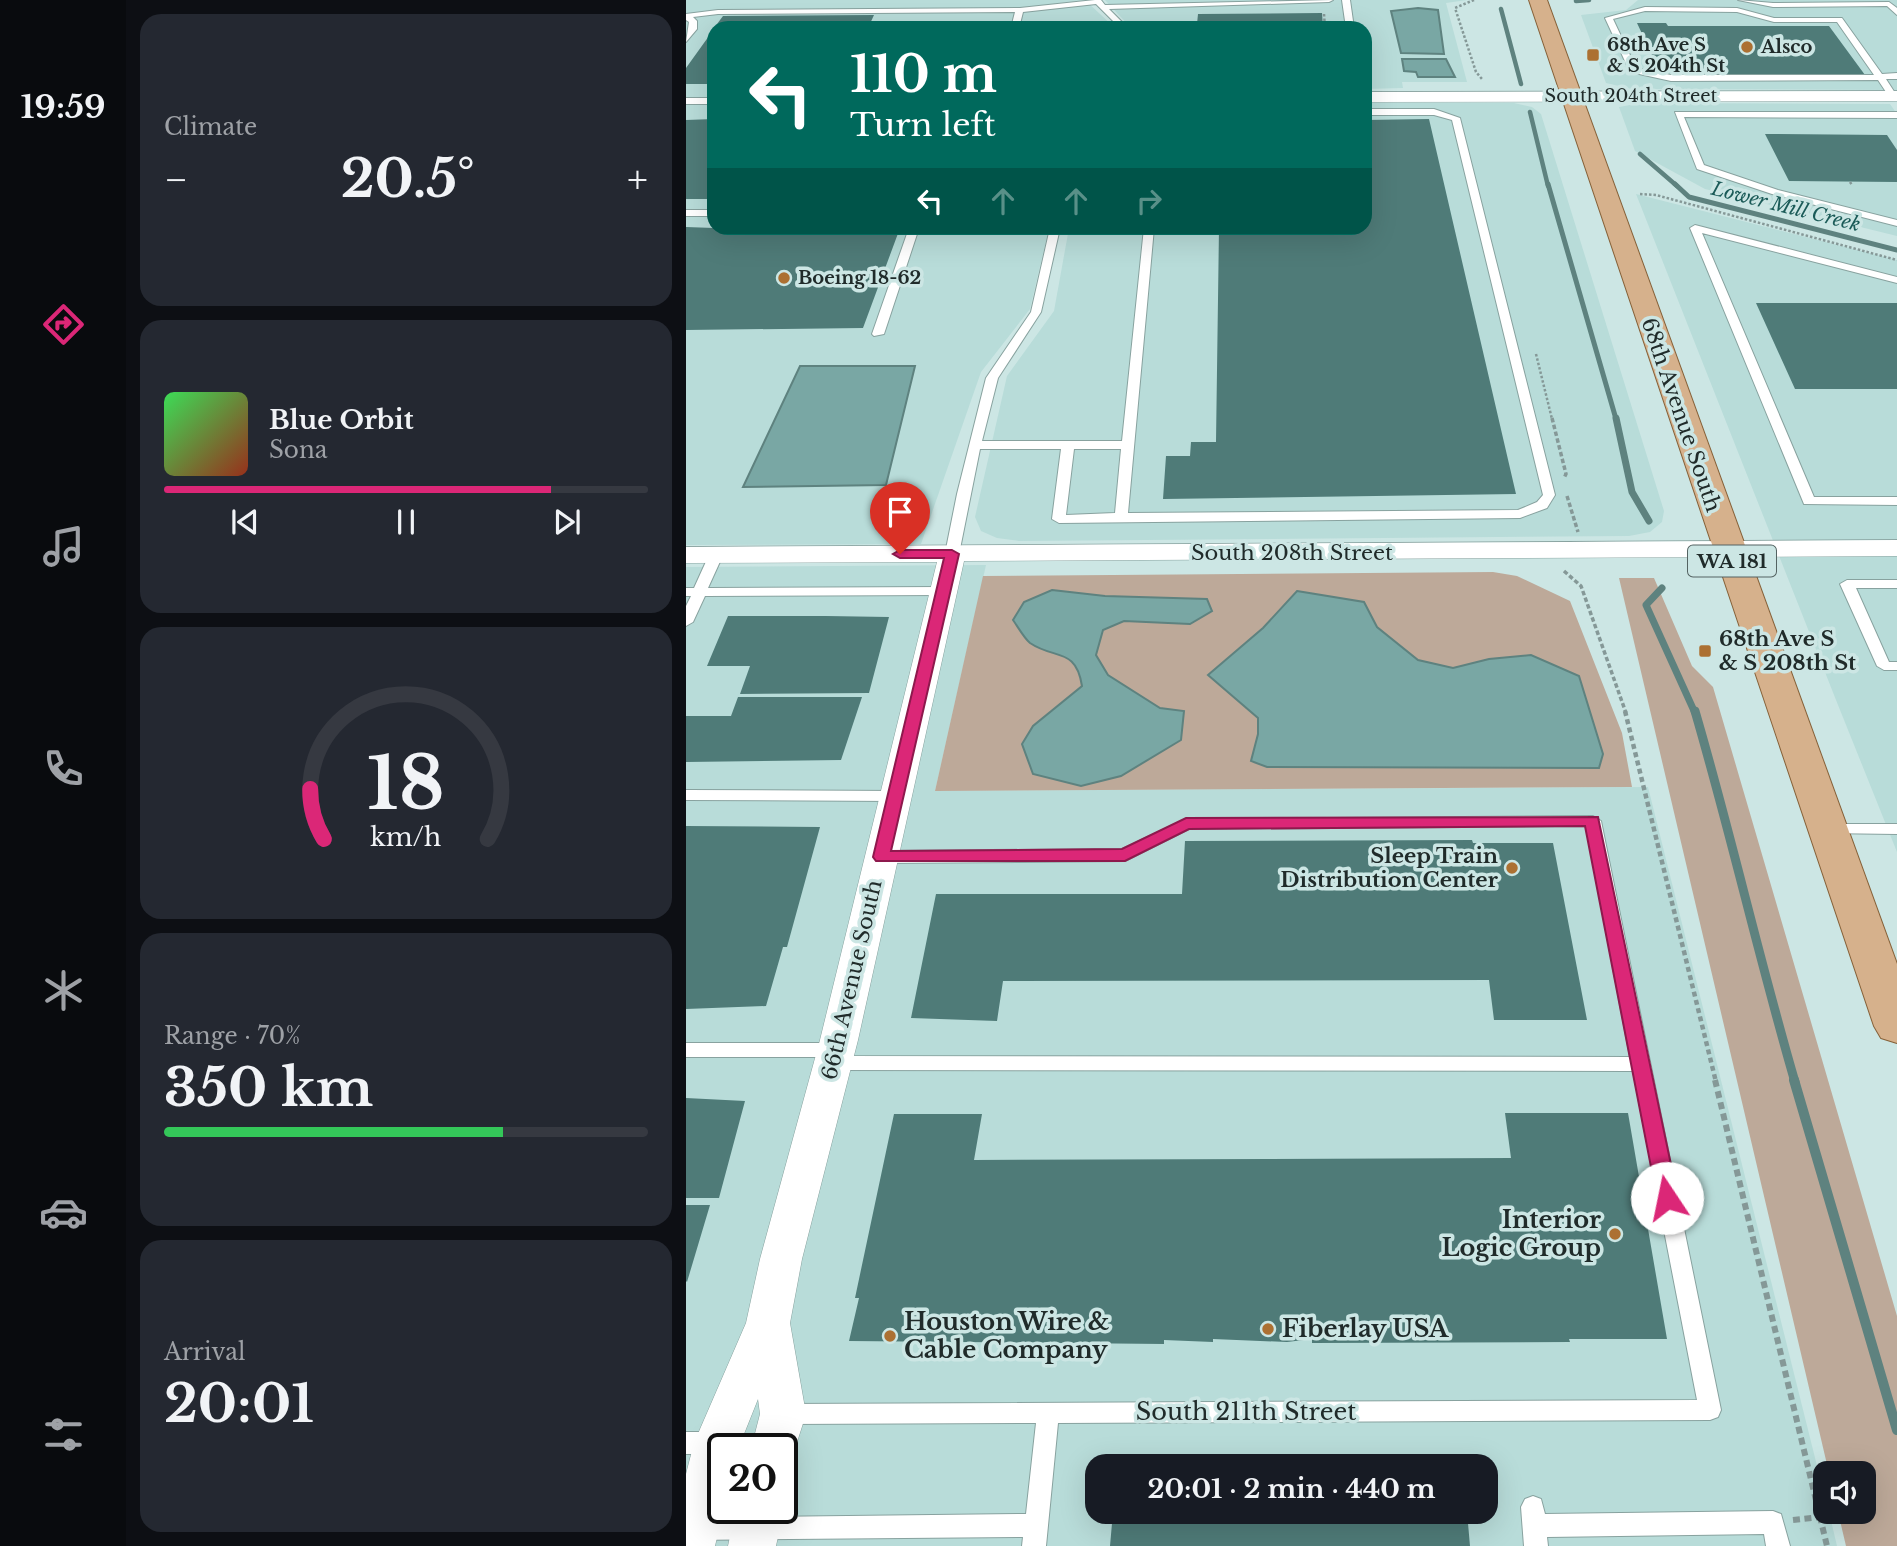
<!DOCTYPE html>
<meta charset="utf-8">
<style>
:root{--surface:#171b24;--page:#242831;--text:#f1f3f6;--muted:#9ea1a6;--line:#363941;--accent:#db2777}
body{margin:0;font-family:"Libre Baskerville",serif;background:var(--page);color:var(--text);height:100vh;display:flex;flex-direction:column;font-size:26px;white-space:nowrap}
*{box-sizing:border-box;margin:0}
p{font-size:23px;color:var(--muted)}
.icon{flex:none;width:38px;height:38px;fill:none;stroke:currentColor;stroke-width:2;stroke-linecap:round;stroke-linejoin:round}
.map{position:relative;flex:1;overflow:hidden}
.sheet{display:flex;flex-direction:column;gap:14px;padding:14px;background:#0d0f14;width:560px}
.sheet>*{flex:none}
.guide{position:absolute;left:21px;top:21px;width:665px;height:214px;border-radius:21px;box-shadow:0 7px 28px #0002;background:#00695c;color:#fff;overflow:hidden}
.fabs{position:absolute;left:1127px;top:1461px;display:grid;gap:14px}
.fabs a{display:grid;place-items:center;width:63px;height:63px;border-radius:14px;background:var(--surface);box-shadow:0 7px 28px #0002;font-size:35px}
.speed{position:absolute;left:21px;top:1433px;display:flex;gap:14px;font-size:35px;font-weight:700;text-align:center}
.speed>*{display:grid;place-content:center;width:91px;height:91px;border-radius:50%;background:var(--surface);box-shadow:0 7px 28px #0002;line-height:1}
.speed .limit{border:4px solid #111;border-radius:10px;background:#fff;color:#111}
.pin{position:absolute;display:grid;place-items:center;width:60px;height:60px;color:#fff;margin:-72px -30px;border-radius:50% 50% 50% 0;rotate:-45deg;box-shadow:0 0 7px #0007}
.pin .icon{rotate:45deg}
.me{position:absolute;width:77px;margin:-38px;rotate:349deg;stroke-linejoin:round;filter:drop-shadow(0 0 5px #0008)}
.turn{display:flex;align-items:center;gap:24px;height:147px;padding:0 28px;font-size:32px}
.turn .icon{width:91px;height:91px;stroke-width:2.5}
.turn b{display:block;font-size:49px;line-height:60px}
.lanes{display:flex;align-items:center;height:66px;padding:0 28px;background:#0003;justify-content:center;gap:35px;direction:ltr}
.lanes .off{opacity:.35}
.big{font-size:52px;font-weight:800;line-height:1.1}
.sheet .tile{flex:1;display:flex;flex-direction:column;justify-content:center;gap:10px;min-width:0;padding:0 24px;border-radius:21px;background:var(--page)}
.sheet .dial{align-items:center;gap:0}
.dial svg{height:182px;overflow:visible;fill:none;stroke:var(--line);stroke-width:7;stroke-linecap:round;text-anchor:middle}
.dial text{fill:var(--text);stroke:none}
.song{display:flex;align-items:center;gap:21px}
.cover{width:84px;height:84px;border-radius:10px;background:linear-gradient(135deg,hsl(130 70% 55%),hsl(10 70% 35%))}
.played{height:7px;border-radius:4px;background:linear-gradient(90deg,var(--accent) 80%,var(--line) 80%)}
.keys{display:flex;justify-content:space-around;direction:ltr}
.heat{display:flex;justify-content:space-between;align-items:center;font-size:38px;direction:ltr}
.charge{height:10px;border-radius:5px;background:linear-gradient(90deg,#34c759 70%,var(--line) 0)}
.trip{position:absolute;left:399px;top:1454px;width:413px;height:70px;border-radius:21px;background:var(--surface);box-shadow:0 7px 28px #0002;font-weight:800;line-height:70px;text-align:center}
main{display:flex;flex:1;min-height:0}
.tab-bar{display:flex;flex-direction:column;width:126px;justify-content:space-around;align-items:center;background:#090b0e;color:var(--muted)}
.tab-bar .icon{width:49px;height:49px}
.tab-bar .active{color:var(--accent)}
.tab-bar b{font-size:32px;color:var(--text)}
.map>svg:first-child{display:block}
.built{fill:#b8dcd9;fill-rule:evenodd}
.green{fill:#bda999}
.water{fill:#79a7a4;stroke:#5e827f;stroke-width:2}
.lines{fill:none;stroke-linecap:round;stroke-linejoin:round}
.stream-far4{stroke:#5e827f;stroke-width:4.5}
.stream-far3{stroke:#5e827f;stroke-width:5}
.stream-far2{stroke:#5e827f;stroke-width:7}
.stream-far1{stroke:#5e827f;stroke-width:9}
.stream{stroke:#5e827f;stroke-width:10}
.building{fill:#4f7b78}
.lane-casing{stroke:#88a29f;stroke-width:2}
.street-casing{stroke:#88a29f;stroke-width:1}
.primary-casing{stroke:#856038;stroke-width:2}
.path-far3{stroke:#859897;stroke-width:2.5;stroke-dasharray:2.5 2;stroke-linecap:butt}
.path-far2{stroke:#859897;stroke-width:3.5;stroke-dasharray:4.5 2.5;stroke-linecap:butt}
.path-far1{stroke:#859897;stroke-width:4.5;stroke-dasharray:5 3.5;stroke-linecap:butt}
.path{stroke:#859897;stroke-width:6;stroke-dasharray:7 4.5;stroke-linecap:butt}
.lane{fill:#fff;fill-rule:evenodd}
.street{fill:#fff;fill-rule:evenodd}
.primary{fill:#d6b18c;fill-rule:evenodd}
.route{fill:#db2777;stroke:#8e194d;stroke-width:2}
.poi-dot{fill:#ac7032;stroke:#cce6e4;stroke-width:2.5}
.labels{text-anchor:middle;stroke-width:7;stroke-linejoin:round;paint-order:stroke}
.far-poi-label{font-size:18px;font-weight:bold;fill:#202b2a;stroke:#cce6e4;text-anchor:start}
.far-street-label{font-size:18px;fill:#202b2a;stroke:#cce6e4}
.far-water-label{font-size:19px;font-style:italic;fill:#1b5b58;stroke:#cce6e4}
.shield{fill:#cce6e4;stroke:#546362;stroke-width:2}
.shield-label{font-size:19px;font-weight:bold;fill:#202b2a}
.street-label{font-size:21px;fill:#202b2a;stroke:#cce6e4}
.poi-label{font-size:21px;font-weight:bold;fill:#202b2a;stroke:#cce6e4;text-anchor:start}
.near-poi-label{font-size:24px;font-weight:bold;fill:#202b2a;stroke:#cce6e4;text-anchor:start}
.near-street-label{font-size:24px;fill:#202b2a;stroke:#cce6e4}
</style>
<main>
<nav class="tab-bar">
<b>19:59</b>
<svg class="icon active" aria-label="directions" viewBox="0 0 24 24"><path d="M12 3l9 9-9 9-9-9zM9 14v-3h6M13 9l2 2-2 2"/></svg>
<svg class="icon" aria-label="music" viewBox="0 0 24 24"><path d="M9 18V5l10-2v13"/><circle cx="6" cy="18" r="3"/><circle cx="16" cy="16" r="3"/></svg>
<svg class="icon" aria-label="phone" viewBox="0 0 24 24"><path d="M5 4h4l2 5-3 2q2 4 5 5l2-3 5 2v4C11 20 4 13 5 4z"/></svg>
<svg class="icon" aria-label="climate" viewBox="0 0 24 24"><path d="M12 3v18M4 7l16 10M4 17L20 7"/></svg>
<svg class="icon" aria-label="car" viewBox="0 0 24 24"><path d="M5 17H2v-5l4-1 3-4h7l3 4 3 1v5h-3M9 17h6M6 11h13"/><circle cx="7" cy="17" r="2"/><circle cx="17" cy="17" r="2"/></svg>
<svg class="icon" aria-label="filters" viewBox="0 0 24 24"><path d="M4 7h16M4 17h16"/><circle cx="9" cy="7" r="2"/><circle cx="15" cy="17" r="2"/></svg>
</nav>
<section class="sheet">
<div class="tile"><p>Climate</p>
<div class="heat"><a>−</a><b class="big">20.5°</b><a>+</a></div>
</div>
<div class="tile">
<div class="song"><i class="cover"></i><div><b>Blue Orbit</b><p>Sona</p></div></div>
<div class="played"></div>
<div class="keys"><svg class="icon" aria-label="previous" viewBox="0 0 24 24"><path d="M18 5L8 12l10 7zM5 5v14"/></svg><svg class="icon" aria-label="pause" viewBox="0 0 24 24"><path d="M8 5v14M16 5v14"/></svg><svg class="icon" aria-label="next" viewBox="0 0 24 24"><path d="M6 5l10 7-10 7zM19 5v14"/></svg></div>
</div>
<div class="tile dial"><svg viewBox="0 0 100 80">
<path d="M14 69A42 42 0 1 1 86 69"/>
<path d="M14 69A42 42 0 0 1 8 47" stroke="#db2777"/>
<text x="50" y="56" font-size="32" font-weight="700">18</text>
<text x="50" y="72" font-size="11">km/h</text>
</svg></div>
<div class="tile"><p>Range · 70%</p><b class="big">350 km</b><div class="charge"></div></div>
<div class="tile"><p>Arrival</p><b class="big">20:01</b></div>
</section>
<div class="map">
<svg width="1211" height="1546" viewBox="0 0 1211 1546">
<rect width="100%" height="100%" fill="#cce6e4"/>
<!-- built -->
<path class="built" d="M0,0h399l30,28h-401v200h335l-19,81 -49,63 -60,172 -235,1z
M419,0h362l-21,3 21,79h-65l1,6 -38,1v-61h-234z
M952,0h259v90l-265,-1 -26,-6 -25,-68 45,-5z
M679,103h149l18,4 9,7 123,397 -2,11 -12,10 -21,4 -610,5 -22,-3 -16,-7 -6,-14 32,-141 47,-65 15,-83h296z
M955,103l249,1 7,10v122l-192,-47 -70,-38 -16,-44z
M950,194l261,66v592l-61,-152z
M300,565l-51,226 713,-4 177,711v14h4l8,34h-1151v-979zM37,1449h59v59h-59zM411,1466h389v46h-389z"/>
<!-- green -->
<path class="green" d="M807,572l24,4 53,25 52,132 10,54 -697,4 48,-215z
M933,578h35l38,88 21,21 184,629v230h-51l-8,-34h26v-38l-35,-1z"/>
<!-- water -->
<path class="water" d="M732,8l20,2 6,44 -43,-1 -10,-42z
M716,59h44l9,18h-37l-2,-5 -12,-1z
M114,366h115l-29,119 -143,2z
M366,590l53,6 102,3 5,12 -22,13 -66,-3 -21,9 -7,25 12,20 52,33 24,3 -3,29 -60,36 -40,10 -48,-12 -11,-30 11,-18 49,-40c-6,-39 -27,-26 -52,-43 -6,-5 -12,-16 -17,-23l11,-18z
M611,591l67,11 13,25 41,33 35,8 36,-9 42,-4 48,21 24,78 -4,14 -332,-1 -16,-6 7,-27v-16l-50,-43 55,-47z"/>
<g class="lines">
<!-- stream-far4 -->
<path class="stream-far4" d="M890,1l13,-1
M815,9l20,75
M844,112l18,74
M954,154l37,32"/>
<!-- stream-far3 -->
<path class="stream-far3" d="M862,184l68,235
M989,184l14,13 208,53"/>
<!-- stream-far2 -->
<path class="stream-far2" d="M930,418l16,74 17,29
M976,588l-16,17 49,108"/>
<!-- stream-far1 -->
<path class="stream-far1" d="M1009,711c36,123 64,248 100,371"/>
<!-- stream -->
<path class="stream" d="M1108,1080l103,350"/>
</g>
<!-- building -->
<path class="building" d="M636,13l1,15h-112v-4h-14l1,-10z
M188,15l-6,13h-154l9,-12z
M951,23h29l2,3h161l36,49h-174l-4,-7h-29z
M28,29v55h-28v-16z
M28,119v80h-28v-79z
M743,119l87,375 -353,5 3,-43h24l1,-14h25l3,-214h146v-108z
M1079,134l122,1 10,15v32l-108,-1z
M0,227l28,1h186l-37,100 -177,2z
M1070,303h141v86h-102z
M42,616h98l63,1 -20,76 -129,1 10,-28h-43z
M52,697h124l-21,63 -155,2v-46h45z
M0,826l134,1 -33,120h-4l-17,59 -80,3z
M786,840l1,3h80l34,177h-93l-5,-40 -486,1 -6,40 -86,-3 25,-124h246l3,-53z
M0,1098l59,3 -26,97h-33z
M819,1113h123l39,226h-98l1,3 -258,1v-4l-25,3 -74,-3v3l-49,-2v4l-315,-3 10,-43h-4l39,-184h88l-8,46 537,-2z
M0,1205h24l-23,77 -1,-1z
M427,1512h354l3,34h-360z"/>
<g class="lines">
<defs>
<path id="lane" d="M409,0h6l4,5 228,-5 -4,2 -220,7 19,19h-8l-24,-24 -73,8 -4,16h-8l4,-16 -297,2 -25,3 4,4v8l-11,13 3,-20 -3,-2v-6l32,-4 302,-2z
M656,0h8l4,28h-8z
M1052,0l35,3 116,-1 8,6v7l-10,-9 -114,1z
M959,7l92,1 37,10h68l40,56 15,-1v6h-11l11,17 -7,2 -12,-18 -207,1 -41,-9 -25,-54zM959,11l92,1 37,10h63l37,53h-203l-35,-7 -23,-49z
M0,98h28v6h-28z
M679,109h69l26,9 95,377 -8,13 -27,10 -461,5 -7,-4 9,-70h-81l-21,105 -2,3h-10l-2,-3 12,-60 29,-116 45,-66 19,-84h10l-19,84 -43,66 -16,63h140l22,-213h10l-26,285 390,-3 19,-8 6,-7 -91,-375 -18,-5h-69zM388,449h47l-6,64 -49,2z
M989,112h222v6l-213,-1 20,48 74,25 119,30v6l-125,-32 -75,-25z
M0,210h28v6h-28z
M1009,225l202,52v6l-195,-50 112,264h83v8l-93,-1 -114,-276z
M223,228h10l-35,106 -10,2 -2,-2z
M30,551l7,4 -15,33 236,-1 7,4 -7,4 -239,1 -12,26 -7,4v-20l5,-10h-5v-8h8l15,-33z
M1161,580h50v8h-41l33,74h8v8h-13l-7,-4 -37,-82z
M0,790l210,1 8,5 -8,5 -210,-1z
M907,816l8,5 120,589 -3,7 -8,3 -652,3 -12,123h-24l1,-9 -337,3v-22l340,-4 10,-91 -251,1 -8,-3 -3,-7 3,-7 8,-3 912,-4 -64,-329 -800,-1 -7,-2 -2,-5 5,-6h-143v-14h150l7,2 2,5 -5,6 790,1 -44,-231 -397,3 -64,32 -244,2 -8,-6 8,-6 241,-2 64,-30z
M1143,824h68v10l-74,-1 -2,-4 2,-4z
M0,1432h29l8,3 3,8 -3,8 -8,3h-29z
M847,1496l8,3 4,15 228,-3 8,3 9,32h-24l-2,-12 -217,3 1,9h-24l-3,-39 4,-8z"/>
<path id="street" d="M1211,91v10l-532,1v-10z
M1211,540v16l-933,5 -106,479 -56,219 -12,64 16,91 -16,50 -8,3v-18h-31l9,-35 -2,-15 -20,50h-15l1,59 -9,38h-29v-72l8,-31 52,-120 14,-64 60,-219 117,-478 -251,1v-16z
M96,1505l2,3 -8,38h-48l8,-38h46z"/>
<path id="primary" d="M843,0h18l350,964v79l-16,-5 -7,-12z"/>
</defs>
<!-- lane casing -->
<use href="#lane" class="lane-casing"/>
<!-- street casing -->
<use href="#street" class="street-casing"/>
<!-- primary casing -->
<use href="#primary" class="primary-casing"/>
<!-- path-far3 -->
<path class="path-far3" d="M788,0l-19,8 21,64 6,7
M638,14l1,14
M1164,182l2,3
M954,194l16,1 241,65
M850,354l16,65"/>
<!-- path-far2 -->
<path class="path-far2" d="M866,418l14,56 -2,4
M881,496l11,36
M878,571l17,15 45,127"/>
<!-- path-far1 -->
<path class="path-far1" d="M939,711l91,371"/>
<!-- path -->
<path class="path" d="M1029,1080l112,466
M1107,1520l27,-3"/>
<!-- lane -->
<use href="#lane" class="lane"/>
<!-- street -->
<use href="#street" class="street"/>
<!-- primary -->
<use href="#primary" class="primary"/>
</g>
<!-- route -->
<path class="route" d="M266,550l7,4 -68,297 231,-2 64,-31 412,-1 80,381 -3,5 -8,3 -7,-3 -3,-5 -72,-372 -396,3 -64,32h-249l-3,-4 71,-299h-44l-7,-4 7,-4z"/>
<!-- markers -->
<g class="poi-dot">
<circle cx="1061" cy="47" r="7"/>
<rect x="900" y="48" width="14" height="14" rx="3.5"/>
<circle cx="98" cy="278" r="7"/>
<rect x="1012" y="644" width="14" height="14" rx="3.5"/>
<circle cx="826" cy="868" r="7"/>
<circle cx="929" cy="1234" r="7"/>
<circle cx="582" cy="1329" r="7"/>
<circle cx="204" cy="1336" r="7"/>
</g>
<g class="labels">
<!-- far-poi labels -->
<g class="far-poi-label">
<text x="921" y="51">68th Ave S<tspan x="921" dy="21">&amp; S 204th St</tspan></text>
<text x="1075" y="53">Alsco</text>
<text x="112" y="284">Boeing 18-62</text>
</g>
<!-- far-street labels -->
<g class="far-street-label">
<text x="945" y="102">South 204th Street</text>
</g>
<!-- far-water labels -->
<g class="far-water-label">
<text transform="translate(1100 206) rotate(14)" y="7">Lower Mill Creek</text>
</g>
<!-- shield labels -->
<rect class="shield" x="1002" y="545.5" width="88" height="31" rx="5"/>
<g class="shield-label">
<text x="1046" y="568">WA 181</text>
</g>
<!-- street labels -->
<g class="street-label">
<text transform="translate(995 415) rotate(71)" y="7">68th Avenue South</text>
<text x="606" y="560">South 208th Street</text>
<text transform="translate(166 980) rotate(-77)" y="7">66th Avenue South</text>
</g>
<!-- poi labels -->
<g class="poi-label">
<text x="1033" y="646">68th Ave S<tspan x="1033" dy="24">&amp; S 208th St</tspan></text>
<text x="812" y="863" text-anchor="end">Sleep Train<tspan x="812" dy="24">Distribution Center</tspan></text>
</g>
<!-- near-poi labels -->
<g class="near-poi-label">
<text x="915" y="1228" text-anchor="end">Interior<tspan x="915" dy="28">Logic Group</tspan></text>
<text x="218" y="1330">Houston Wire &amp;<tspan x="218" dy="28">Cable Company</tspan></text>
<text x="596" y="1337">Fiberlay USA</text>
</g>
<!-- near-street labels -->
<g class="near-street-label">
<text x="560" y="1420">South 211th Street</text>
</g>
</g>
</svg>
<div class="fabs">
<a><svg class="icon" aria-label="sound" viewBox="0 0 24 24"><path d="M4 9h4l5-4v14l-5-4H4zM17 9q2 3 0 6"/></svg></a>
</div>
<div class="speed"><div class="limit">20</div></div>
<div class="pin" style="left:214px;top:554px;background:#d93025"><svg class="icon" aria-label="arrive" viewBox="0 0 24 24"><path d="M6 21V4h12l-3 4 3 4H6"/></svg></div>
<svg class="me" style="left:981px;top:1198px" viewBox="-20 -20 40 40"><circle r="19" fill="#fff"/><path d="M0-13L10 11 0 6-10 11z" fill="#db2777"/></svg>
<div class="trip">20:01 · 2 min · 440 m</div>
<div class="guide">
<div class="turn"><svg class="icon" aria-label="left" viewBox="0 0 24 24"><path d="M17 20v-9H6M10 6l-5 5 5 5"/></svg><div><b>110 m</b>Turn left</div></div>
<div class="lanes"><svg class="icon" aria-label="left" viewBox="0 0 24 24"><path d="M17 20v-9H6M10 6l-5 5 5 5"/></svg><svg class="icon off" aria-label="ahead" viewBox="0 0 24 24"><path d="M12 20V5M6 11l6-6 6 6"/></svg><svg class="icon off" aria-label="ahead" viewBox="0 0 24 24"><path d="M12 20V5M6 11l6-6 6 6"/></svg><svg class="icon off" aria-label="right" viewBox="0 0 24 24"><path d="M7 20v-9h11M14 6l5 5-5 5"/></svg></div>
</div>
</div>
</main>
